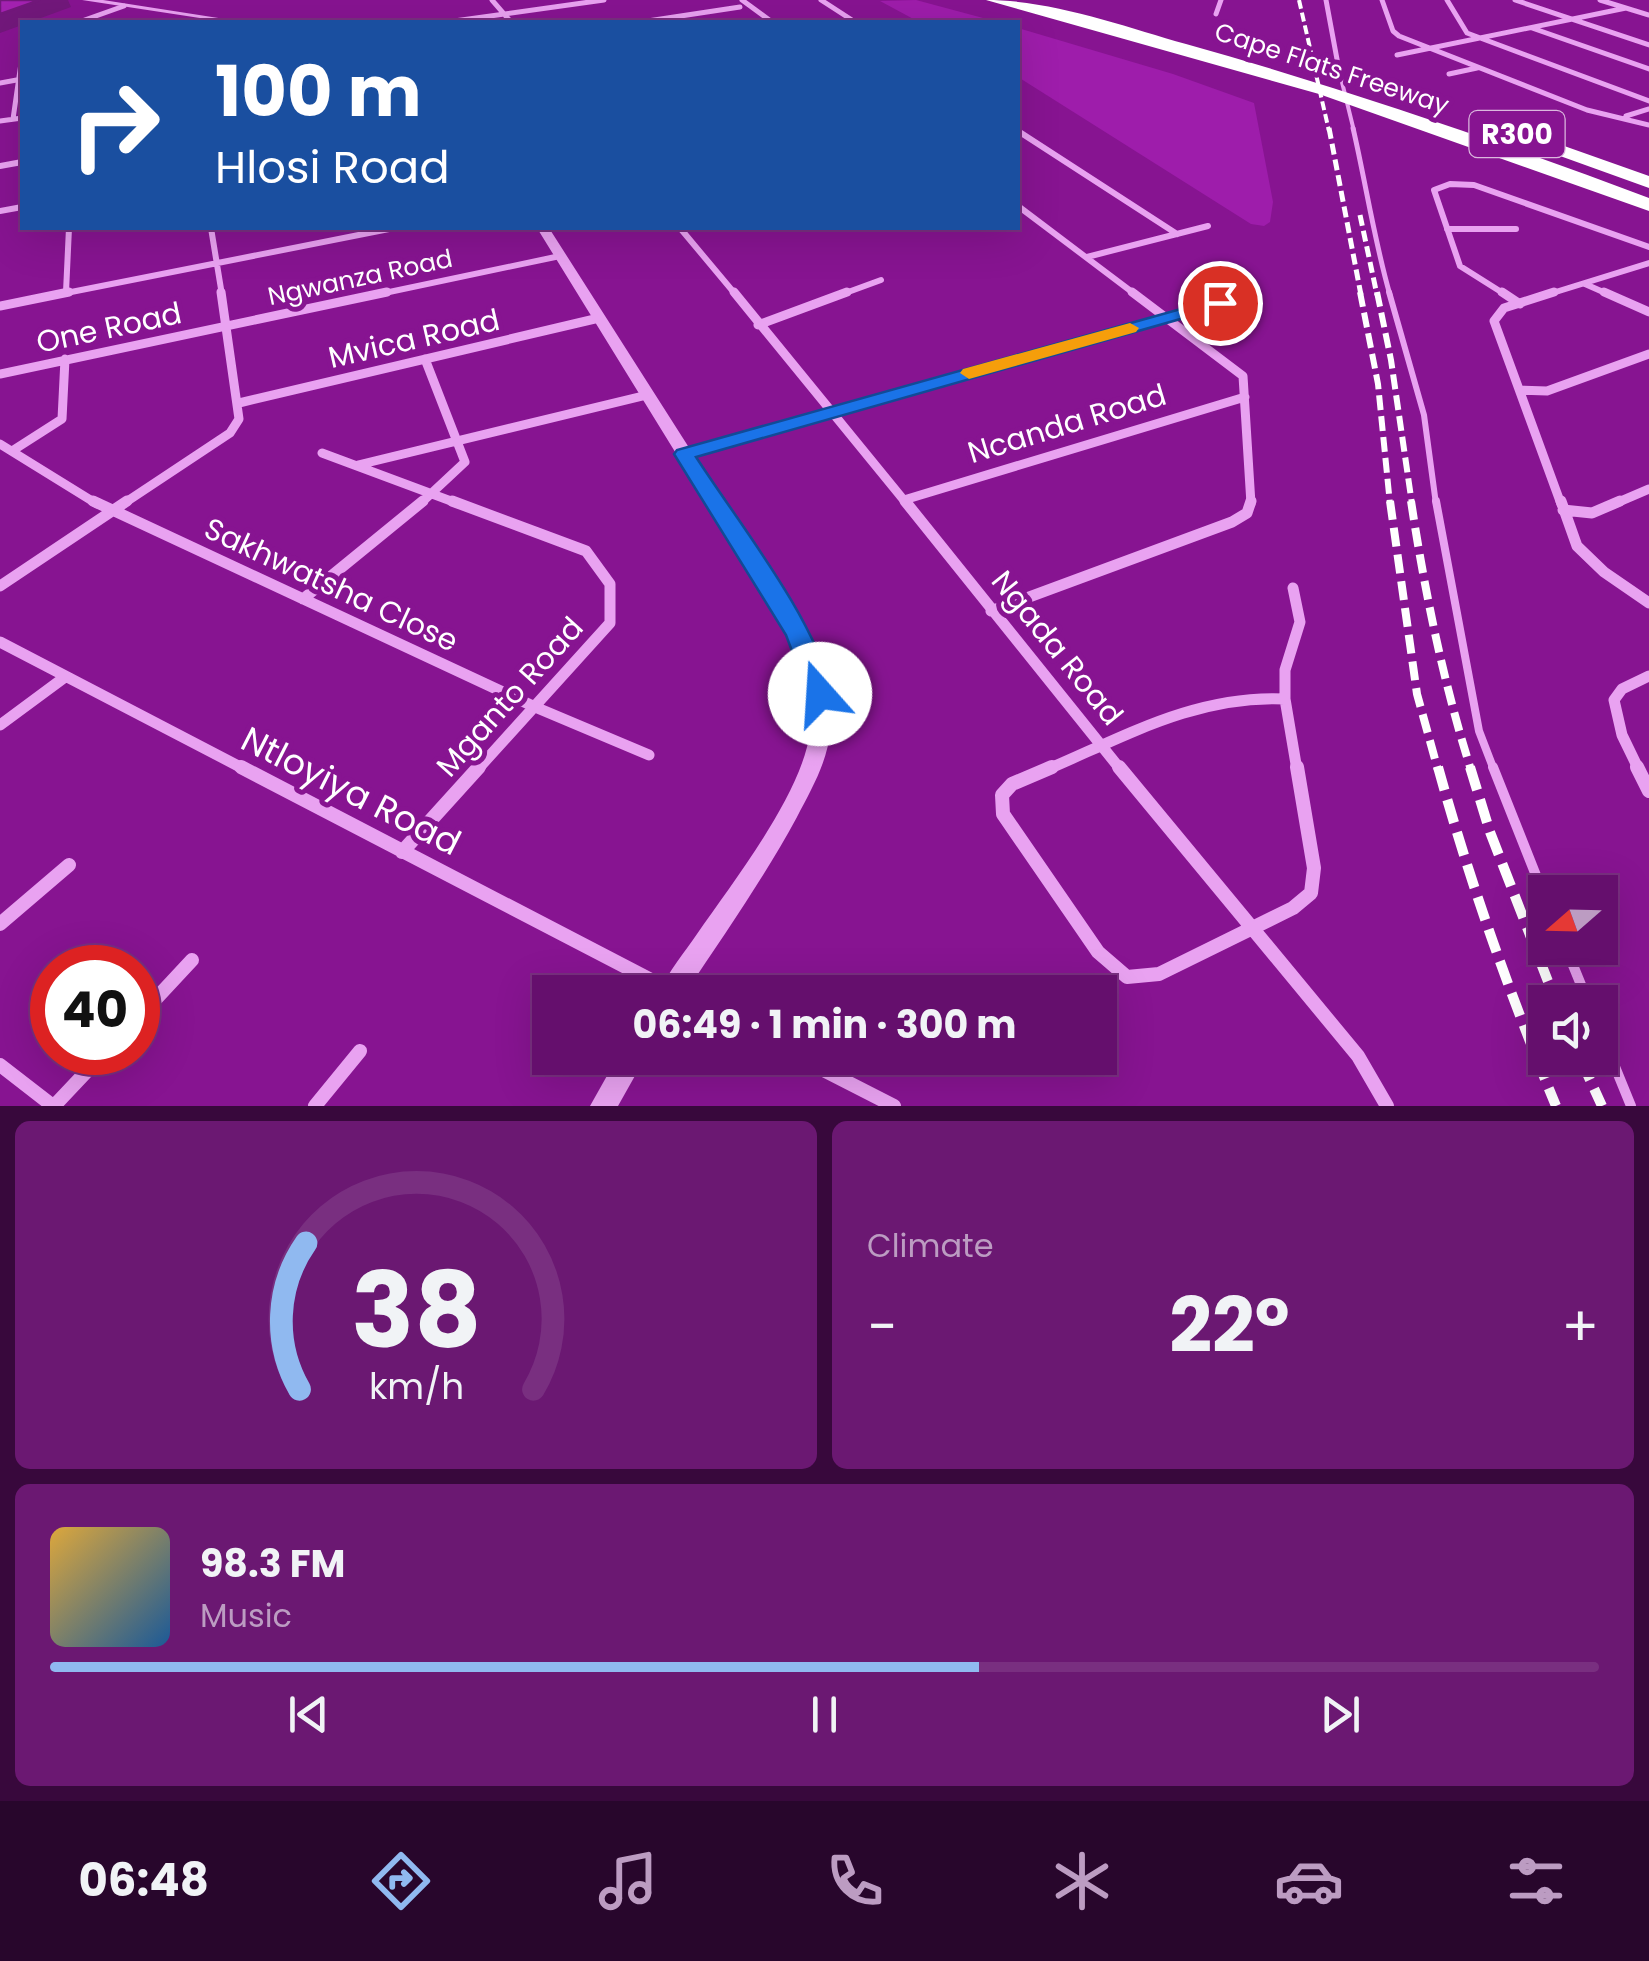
<!DOCTYPE html>
<meta charset="utf-8">
<style>
:root{--surface:#650f6d;--page:#6b1872;--text:#f1f3f6;--muted:#bc9cc2;--line:#792f80;--accent:#90b9f0}
body{margin:0;font-family:Poppins,sans-serif;background:var(--page);color:var(--text);height:100vh;display:flex;flex-direction:column;font-size:38px;white-space:nowrap}
*{box-sizing:border-box;margin:0}
p{font-size:32px;color:var(--muted)}
.icon{flex:none;width:55px;height:55px;fill:none;stroke:currentColor;stroke-width:2;stroke-linecap:round;stroke-linejoin:round}
.map{position:relative;height:1106px;overflow:hidden}
.details{display:flex;flex-direction:column;gap:15px;padding:15px;background:#38083c;flex:1}
.details>*{flex:none}
.top-card{position:absolute;left:20px;top:20px;width:1000px;height:210px;border-radius:0px;box-shadow:0 10px 40px #0002,0 0 0 2px var(--line);background:#1a4fa0;color:#fff;overflow:hidden}
.needle{width:65px;rotate:250deg}
.tools{position:absolute;left:1528px;top:875px;display:grid;gap:20px}
.tools a{display:grid;place-items:center;width:90px;height:90px;border-radius:0px;background:var(--surface);box-shadow:0 10px 40px #0002,0 0 0 2px var(--line);font-size:50px}
.speed{position:absolute;left:30px;top:945px;display:flex;gap:20px;font-size:50px;font-weight:700;text-align:center}
.speed>*{display:grid;place-content:center;width:130px;height:130px;border-radius:50%;background:var(--surface);box-shadow:0 10px 40px #0002,0 0 0 2px var(--line);line-height:1}
.speed .limit{border:15px solid #d22;background:#fff;color:#111}
.pin{position:absolute;display:grid;place-items:center;width:85px;height:85px;color:#fff;margin:-42px;border:5px solid #fff;border-radius:50%;box-shadow:0 2px 10px #0007}
.me{position:absolute;width:110px;margin:-55px;rotate:341deg;stroke-linejoin:round;filter:drop-shadow(0 0 8px #0008)}
.turn{display:flex;align-items:center;gap:35px;height:210px;padding:0 30px;font-size:45px}
.turn .icon{width:130px;height:130px;stroke-width:2.5}
.turn b{display:block;font-size:70px;line-height:85px}
.big{font-size:75px;font-weight:700;line-height:1.1}
.details .widget{flex:1;display:flex;flex-direction:column;justify-content:center;gap:15px;min-width:0;padding:0 35px;border-radius:15px;background:var(--page)}
.details .dial{align-items:center;gap:0}
.dial svg{height:260px;overflow:visible;fill:none;stroke:var(--line);stroke-width:7;stroke-linecap:round;text-anchor:middle}
.dial text{fill:var(--text);stroke:none}
.song{display:flex;align-items:center;gap:30px}
.cover{width:120px;height:120px;border-radius:15px;background:linear-gradient(135deg,hsl(40 70% 55%),hsl(210 70% 35%))}
.played{height:10px;border-radius:5px;background:linear-gradient(90deg,var(--accent) 60%,var(--line) 60%)}
.keys{display:flex;justify-content:space-around;direction:ltr}
.heat{display:flex;justify-content:space-between;align-items:center;font-size:55px;direction:ltr}
.details .tiles{flex:1;display:grid;gap:15px;grid-template-columns:1fr 1fr}
.widget:last-child{grid-column:span 2}
.trip{position:absolute;left:532px;top:975px;width:585px;height:100px;border-radius:0px;background:var(--surface);box-shadow:0 10px 40px #0002,0 0 0 2px var(--line);font-weight:700;line-height:100px;text-align:center}
.dock{display:flex;height:160px;justify-content:space-around;align-items:center;background:#28062c;color:var(--muted)}
.dock .icon{width:70px;height:70px}
.dock .selected{color:var(--accent)}
.dock b{font-size:45px;color:var(--text)}
.map>svg:first-child{display:block}
.green{fill:#9e1dab}
.lines{fill:none;stroke-linecap:round;stroke-linejoin:round}
.service-far4{stroke:#e9a2f1;stroke-width:4}
.service-far3{stroke:#e9a2f1;stroke-width:5}
.service-far2{stroke:#e9a2f1;stroke-width:6}
.service-far1{stroke:#e9a2f1;stroke-width:8}
.service{stroke:#e9a2f1;stroke-width:10}
.minor-far4{stroke:#e9a2f1;stroke-width:5}
.minor-far3{stroke:#e9a2f1;stroke-width:6}
.minor-far2{stroke:#e9a2f1;stroke-width:9}
.minor-far1{stroke:#e9a2f1;stroke-width:11}
.minor{stroke:#e9a2f1;stroke-width:14}
.tertiary{fill:#e9a2f1;fill-rule:evenodd}
.motorway{fill:#fff;fill-rule:evenodd}
.rail-far4{stroke:#fff;stroke-width:4;stroke-dasharray:9 4;stroke-linecap:butt}
.rail-far3{stroke:#fff;stroke-width:5;stroke-dasharray:11 5;stroke-linecap:butt}
.rail-far2{stroke:#fff;stroke-width:6;stroke-dasharray:15 6;stroke-linecap:butt}
.rail-far1{stroke:#fff;stroke-width:8;stroke-dasharray:19 8;stroke-linecap:butt}
.rail{stroke:#fff;stroke-width:10;stroke-dasharray:24 10;stroke-linecap:butt}
.shaded-wall{fill:#72187b}
.building{fill:#a322b0;stroke:#72187b;stroke-width:2.5}
.route{fill:#1a73e8;stroke:#114b97;stroke-width:2.5}
.slow{fill:#f59e0b}
.labels{text-anchor:middle;stroke-width:10;stroke-linejoin:round;paint-order:stroke}
.far-street-label{font-size:25px;fill:#fff;stroke:#871491}
.shield{fill:#871491;stroke:#dbb8de;stroke-width:2.5}
.shield-label{font-size:28px;font-weight:bold;fill:#fff}
.street-label{font-size:30px;fill:#fff;stroke:#871491}
.near-street-label{font-size:35px;fill:#fff;stroke:#871491}
</style>
<div class="map">
<svg width="1649" height="1106" viewBox="0 0 1649 1106">
<rect width="100%" height="100%" fill="#871491"/>
<!-- green -->
<path class="green" d="M916,0l82,22h-79l-39,-21z
M1018,28l155,46 81,29 19,99 -3,20 -6,4 -13,-2 -233,-147z"/>
<g class="lines">
<!-- service-far4 -->
<path class="service-far4" d="M1339,70l15,61"/>
<!-- service-far3 -->
<path class="service-far3" d="M1353,128c13,56 21,112 37,167"/>
<!-- service-far2 -->
<path class="service-far2" d="M1389,292l35,123 12,89"/>
<!-- service-far1 -->
<path class="service-far1" d="M1436,501l43,230 15,39"/>
<!-- service -->
<path class="service" d="M1493,767l52,131
M1566,948l22,54
M1600,1030l31,76"/>
<!-- minor-far4 -->
<path class="minor-far4" d="M492,0l19,22
M742,0l30,22
M821,0l34,22
M1326,0l13,70
M1382,0l11,31 6,5 188,74 62,15
M1447,0l20,33 182,68
M1515,0l134,45
M1600,0l49,15
M1216,14l5,-14
M79,22l45,-16
M447,22l157,-22
M641,22l99,-15
M1532,28l117,41
M1397,55l229,-47
M1449,74l28,-6
M0,83l22,-4
M1626,116l23,-7
M13,119l9,-63
M0,121l22,-3"/>
<!-- minor-far3 -->
<path class="minor-far3" d="M1018,131l159,103
M0,166l22,-4
M1018,206l118,89
M0,211l22,-4
M211,228l11,67
M680,228l56,67
M1447,229h69
M1087,257l121,-31
M1585,284l25,11
M66,292l3,-64
M56,295l338,-67
M375,295l185,-39
M840,295l41,-15
M1506,295l-46,-29 -26,-76 16,-6 24,1 175,62
M1546,295l103,-32"/>
<!-- minor-far2 -->
<path class="minor-far2" d="M734,292l173,212
M1132,292l111,84 8,128
M1502,292l18,12
M1554,292l-50,16 -10,13 67,183
M1604,292l45,20
M0,306l69,-14
M758,325l89,-33
M0,374l387,-82
M1520,390l27,1 102,-37
M239,403l360,-85
M0,444l97,60
M12,451l50,-32 3,-60
M322,453l137,51
M684,454l563,-158
M358,465l289,-70
M904,500l341,-103
M123,504l107,-71 9,-14 -18,-127
M420,504l45,-42 -40,-103
M1614,504l35,-15"/>
<!-- minor-far1 -->
<path class="minor-far1" d="M93,501l442,206 114,48
M452,501l134,50 24,33v39l-133,147
M905,501l216,269
M1561,501l16,45 27,26 45,31
M1563,510l29,3 28,-12
M0,586l127,-85
M303,599l120,-98
M991,611l241,-89 15,-9 4,-12
M0,642l246,128
M1285,699l12,71
M1285,699v-29l15,-48 -7,-34
M0,725l65,-48
M1046,770c80,-34 150,-75 239,-71
M1639,770l-17,-35 -8,-35 8,-11 27,-13"/>
<!-- minor -->
<path class="minor" d="M241,767l433,225
M1052,767l-40,17 -10,11 1,19 95,138 29,25 32,-3 134,-66 18,-15 3,-25 -17,-101
M1119,767l239,289 29,50
M1637,767l12,24
M402,852l77,-85
M0,924l69,-59
M138,1018l54,-58
M800,1058l94,48
M0,1065l53,41
M54,1106l51,-54
M315,1106l45,-55"/>
<!-- tertiary -->
<path class="tertiary" d="M82,0h21l141,22h-18z
M537,228h12l255,400c16,31 30,67 26,103 -2,30 -19,59 -33,86 -33,61 -73,118 -111,175h-26c8,-21 25,-40 37,-58 36,-52 105,-140 113,-202 4,-34 -8,-67 -22,-97z
M617,1058h28l-27,48h-28z"/>
<!-- motorway -->
<path class="motorway" d="M986,0c66,0 137,26 200,44 157,44 311,97 463,154v13l-330,-117z
M1519,130l130,46v12l-136,-49 -3,-4z"/>
<!-- rail-far4 -->
<path class="rail-far4" d="M1299,0l30,131"/>
<!-- rail-far3 -->
<path class="rail-far3" d="M1329,128l32,167
M1360,215l17,80"/>
<!-- rail-far2 -->
<path class="rail-far2" d="M1360,292l18,92 12,120
M1377,292l14,68 21,144"/>
<!-- rail-far1 -->
<path class="rail-far1" d="M1390,501l27,193 21,76
M1411,501c14,92 32,180 60,269"/>
<!-- rail -->
<path class="rail" d="M1438,767c32,116 72,228 118,339
M1470,767l20,65 66,170
M1580,1058l22,48"/>
</g>
<!-- shaded-wall -->
<path class="shaded-wall" d="M40,0h28l3,7 -41,15h-8v3l-22,8v-19z"/>
<!-- building -->
<path class="building" d="M0,0h40l-40,14z"/>
<!-- route -->
<path class="route" d="M1220,298l6,1v7l-530,151c46,71 116,157 137,237l-4,7h-18l-25,-66 -112,-181 3,-4z"/>
<!-- slow -->
<path class="slow" d="M1130,323l9,5 -3,4 -167,47 -9,-6 3,-4z"/>
<g class="labels">
<!-- far-street labels -->
<g class="far-street-label">
<text transform="translate(1332 68) rotate(18)" y="9">Cape Flats Freeway</text>
<text transform="translate(360 277) rotate(-12)" y="9">Ngwanza Road</text>
</g>
<!-- shield labels -->
<rect class="shield" x="1469.5" y="111" width="95" height="46" rx="8"/>
<g class="shield-label">
<text x="1517" y="144">R300</text>
</g>
<!-- street labels -->
<g class="street-label">
<text transform="translate(109 328) rotate(-12)" y="10">One Road</text>
<text transform="translate(414 339) rotate(-13)" y="10">Mvica Road</text>
<text transform="translate(1067 424) rotate(-17)" y="10">Ncanda Road</text>
<text transform="translate(331 585) rotate(25)" y="10">Sakhwatsha Close</text>
<text transform="translate(1057 648) rotate(51)" y="10">Ngada Road</text>
<text transform="translate(510 697) rotate(-48)" y="10">Mganto Road</text>
</g>
<!-- near-street labels -->
<g class="near-street-label">
<text transform="translate(351 791) rotate(27)" y="12">Ntloyiya Road</text>
</g>
</g>
</svg>
<div class="tools">
<a><svg class="needle" viewBox="-14 -14 28 28"><path d="M0-13l5 13h-10z" fill="#e53935"/><path d="M0 13l5-13h-10z" fill="#bc9cc2"/></svg></a>
<a><svg class="icon" aria-label="sound" viewBox="0 0 24 24"><path d="M4 9h4l5-4v14l-5-4H4zM17 9q2 3 0 6"/></svg></a>
</div>
<div class="speed"><div class="limit">40</div></div>
<div class="pin" style="left:1220px;top:303px;background:#d93025"><svg class="icon" aria-label="arrive" viewBox="0 0 24 24"><path d="M6 21V4h12l-3 4 3 4H6"/></svg></div>
<svg class="me" style="left:820px;top:694px" viewBox="-20 -20 40 40"><circle r="19" fill="#fff"/><path d="M0-13L10 11 0 6-10 11z" fill="#1a73e8"/></svg>
<div class="trip">06:49 · 1 min · 300 m</div>
<div class="top-card">
<div class="turn"><svg class="icon" aria-label="right" viewBox="0 0 24 24"><path d="M7 20v-9h11M14 6l5 5-5 5"/></svg><div><b>100 m</b>Hlosi Road</div></div>
</div>
</div>
<section class="details">
<div class="tiles">
<div class="widget dial"><svg viewBox="0 0 100 80">
<path d="M14 69A42 42 0 1 1 86 69"/>
<path d="M14 69A42 42 0 0 1 16 24" stroke="#90b9f0"/>
<text x="50" y="56" font-size="32" font-weight="700">38</text>
<text x="50" y="72" font-size="11">km/h</text>
</svg></div>
<div class="widget"><p>Climate</p>
<div class="heat"><a>−</a><b class="big">22°</b><a>+</a></div>
</div>
<div class="widget">
<div class="song"><i class="cover"></i><div><b>98.3 FM</b><p>Music</p></div></div>
<div class="played"></div>
<div class="keys"><svg class="icon" aria-label="previous" viewBox="0 0 24 24"><path d="M18 5L8 12l10 7zM5 5v14"/></svg><svg class="icon" aria-label="pause" viewBox="0 0 24 24"><path d="M8 5v14M16 5v14"/></svg><svg class="icon" aria-label="next" viewBox="0 0 24 24"><path d="M6 5l10 7-10 7zM19 5v14"/></svg></div>
</div>
</div>
</section>
<nav class="dock">
<b>06:48</b>
<svg class="icon selected" aria-label="directions" viewBox="0 0 24 24"><path d="M12 3l9 9-9 9-9-9zM9 14v-3h6M13 9l2 2-2 2"/></svg>
<svg class="icon" aria-label="music" viewBox="0 0 24 24"><path d="M9 18V5l10-2v13"/><circle cx="6" cy="18" r="3"/><circle cx="16" cy="16" r="3"/></svg>
<svg class="icon" aria-label="phone" viewBox="0 0 24 24"><path d="M5 4h4l2 5-3 2q2 4 5 5l2-3 5 2v4C11 20 4 13 5 4z"/></svg>
<svg class="icon" aria-label="climate" viewBox="0 0 24 24"><path d="M12 3v18M4 7l16 10M4 17L20 7"/></svg>
<svg class="icon" aria-label="car" viewBox="0 0 24 24"><path d="M5 17H2v-5l4-1 3-4h7l3 4 3 1v5h-3M9 17h6M6 11h13"/><circle cx="7" cy="17" r="2"/><circle cx="17" cy="17" r="2"/></svg>
<svg class="icon" aria-label="filters" viewBox="0 0 24 24"><path d="M4 7h16M4 17h16"/><circle cx="9" cy="7" r="2"/><circle cx="15" cy="17" r="2"/></svg>
</nav>
